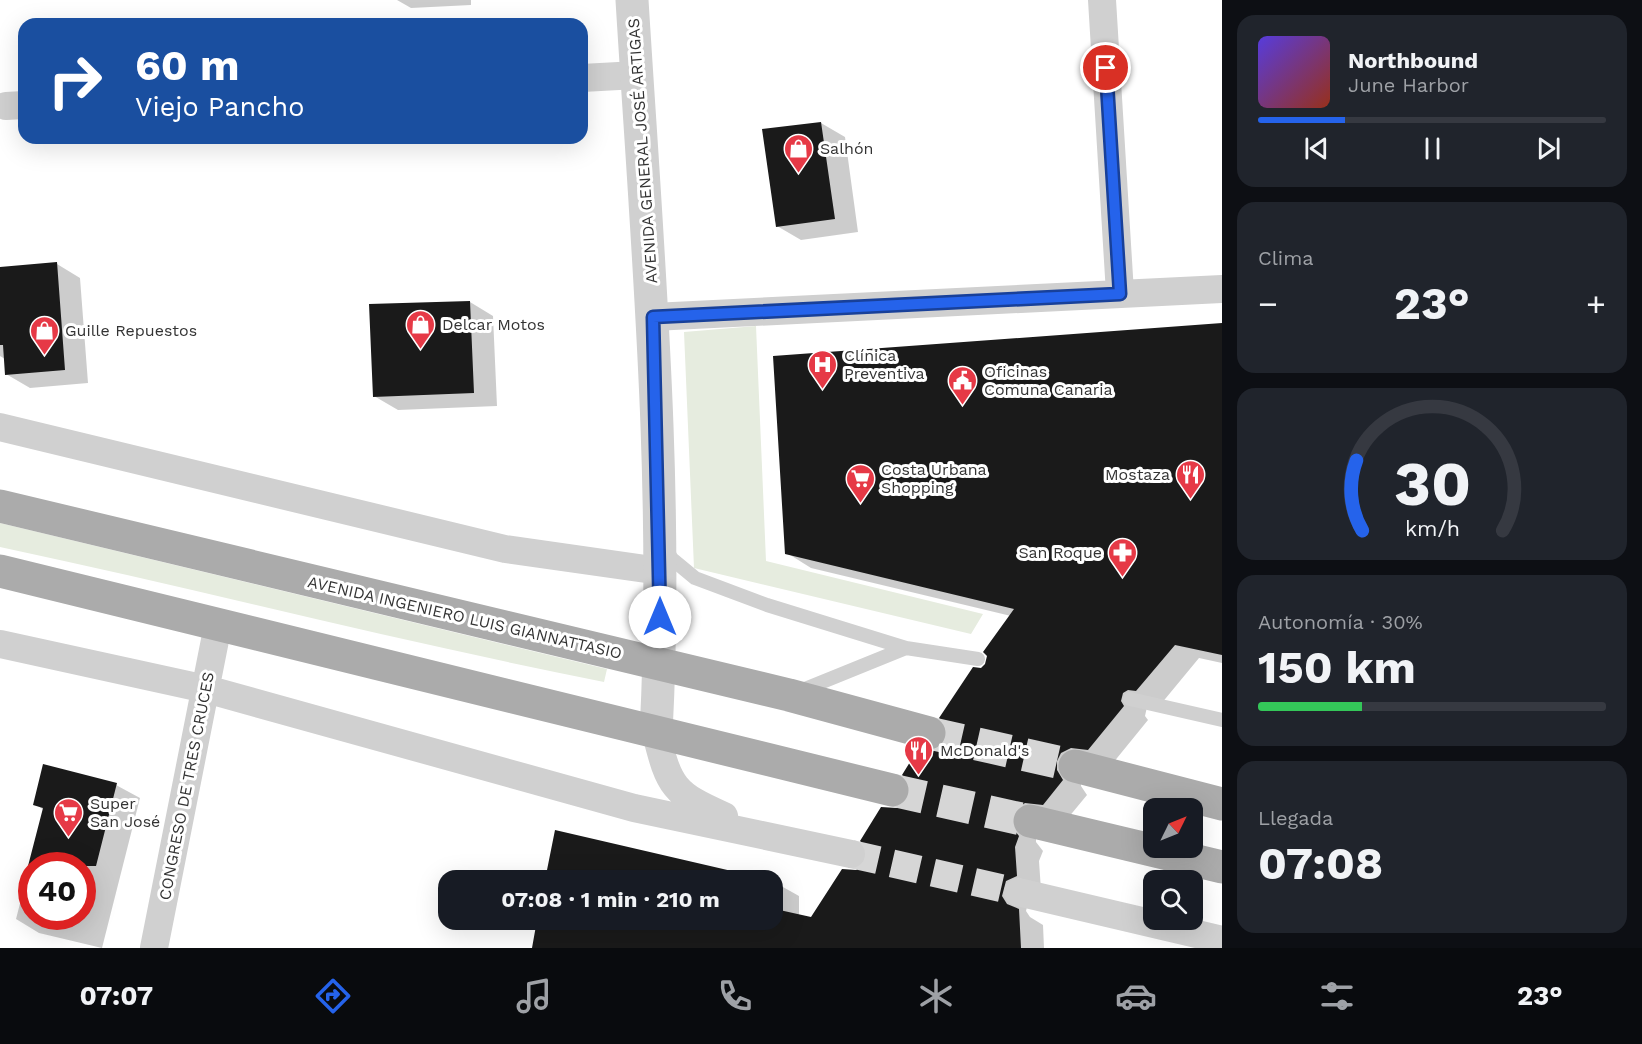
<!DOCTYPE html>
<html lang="es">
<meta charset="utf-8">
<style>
:root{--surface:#171b24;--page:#20242c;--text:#f1f3f6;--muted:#9ea1a6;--line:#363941;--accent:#2563eb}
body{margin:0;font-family:"Work Sans",sans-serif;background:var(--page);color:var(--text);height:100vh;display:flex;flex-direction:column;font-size:22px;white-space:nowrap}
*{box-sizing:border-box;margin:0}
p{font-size:20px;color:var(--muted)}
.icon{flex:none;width:33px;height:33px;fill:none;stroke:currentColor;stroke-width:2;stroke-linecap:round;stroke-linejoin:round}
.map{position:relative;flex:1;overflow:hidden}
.drawer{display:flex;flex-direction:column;gap:15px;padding:15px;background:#0d0f14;width:420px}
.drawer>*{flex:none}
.top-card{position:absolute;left:18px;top:18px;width:570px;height:126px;border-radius:18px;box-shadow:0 6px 24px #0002;background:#1a4fa0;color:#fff;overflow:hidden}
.needle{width:39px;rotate:47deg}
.tools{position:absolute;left:1143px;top:798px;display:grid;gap:12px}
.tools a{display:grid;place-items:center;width:60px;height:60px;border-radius:12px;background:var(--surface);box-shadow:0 6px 24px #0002;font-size:30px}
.speed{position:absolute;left:18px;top:852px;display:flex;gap:12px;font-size:30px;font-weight:700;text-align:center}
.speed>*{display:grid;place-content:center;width:78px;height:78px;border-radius:50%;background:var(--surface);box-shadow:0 6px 24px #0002;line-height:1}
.speed .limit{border:9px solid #d22;background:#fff;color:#111}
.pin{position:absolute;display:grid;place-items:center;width:51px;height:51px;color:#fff;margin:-26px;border:3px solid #fff;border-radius:50%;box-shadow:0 2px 6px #0007}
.me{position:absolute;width:66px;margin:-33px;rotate:0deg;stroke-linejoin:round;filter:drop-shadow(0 0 4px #0008)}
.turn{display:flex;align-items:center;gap:21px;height:126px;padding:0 18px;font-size:27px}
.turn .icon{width:78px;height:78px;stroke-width:2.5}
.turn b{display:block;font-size:42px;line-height:51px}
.big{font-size:45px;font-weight:700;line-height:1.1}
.drawer .card{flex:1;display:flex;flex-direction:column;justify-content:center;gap:9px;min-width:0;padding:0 21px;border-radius:18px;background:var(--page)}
.drawer .dial{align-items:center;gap:0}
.dial svg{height:156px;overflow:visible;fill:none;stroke:var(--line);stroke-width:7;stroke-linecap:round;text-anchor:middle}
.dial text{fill:var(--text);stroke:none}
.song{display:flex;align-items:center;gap:18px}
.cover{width:72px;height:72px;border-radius:9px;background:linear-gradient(135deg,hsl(250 70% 55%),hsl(10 70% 35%))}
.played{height:6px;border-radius:3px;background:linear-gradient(90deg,var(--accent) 25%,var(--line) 25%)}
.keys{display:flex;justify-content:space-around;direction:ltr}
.heat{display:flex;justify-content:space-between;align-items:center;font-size:33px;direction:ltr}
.charge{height:9px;border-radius:4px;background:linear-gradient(90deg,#34c759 30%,var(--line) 0)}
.trip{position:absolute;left:438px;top:870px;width:345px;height:60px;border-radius:18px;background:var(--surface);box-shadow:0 6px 24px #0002;font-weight:700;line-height:60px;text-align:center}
.dock{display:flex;height:96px;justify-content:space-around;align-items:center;background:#090b0e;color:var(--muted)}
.dock .icon{width:42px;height:42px}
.dock .selected{color:var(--accent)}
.dock b{font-size:27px;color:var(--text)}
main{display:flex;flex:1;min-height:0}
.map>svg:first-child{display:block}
.green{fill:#e6ecdf}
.shadow{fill:#0003;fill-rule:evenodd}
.building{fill:#1a1a1a}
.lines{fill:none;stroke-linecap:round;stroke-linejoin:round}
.minor-tunnel{stroke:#d6d6d6;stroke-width:28;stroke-dasharray:28 14;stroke-linecap:butt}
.primary-tunnel{stroke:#d6d6d6;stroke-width:33;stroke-dasharray:33 16;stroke-linecap:butt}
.service{stroke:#d0d0d0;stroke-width:14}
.minor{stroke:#d0d0d0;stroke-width:28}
.tertiary{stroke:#d0d0d0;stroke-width:33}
.primary{stroke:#ababab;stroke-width:33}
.route-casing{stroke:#184099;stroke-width:15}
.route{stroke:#2563eb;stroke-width:10}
.labels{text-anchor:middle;stroke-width:6;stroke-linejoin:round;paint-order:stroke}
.poi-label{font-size:16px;fill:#333;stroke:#fff;text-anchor:start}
.street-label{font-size:16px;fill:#333;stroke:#fff}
</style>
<main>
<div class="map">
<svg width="1222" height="948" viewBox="0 0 1222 948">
<rect width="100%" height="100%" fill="#fff"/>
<!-- green -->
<path class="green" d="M756,326l10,235 217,53 -12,20 -277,-66 -10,-236z
M0,523l607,146 -3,13c-202,-40 -402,-92 -604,-135z"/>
<!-- shadow -->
<path class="shadow" d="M397,0h74v5l-60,3z
M821,123l24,14 13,95 -57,8 -24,-14z
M57,264l23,14 8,105 -58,5 -24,-14 -1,-15 -5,-3v-88z
M470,302l23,14 4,90 -99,4 -24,-14z
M1222,325v338l-23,-5 -38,46 -14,3 -2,9 3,4 -35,43 -32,12v11l6,9 -19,23 -32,12v12l7,9 -4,10 2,29 -11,5 -4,16 4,6 13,8 1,23h-511l6,-28h233l2,-38 25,14v20l13,2 44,-47 9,-6 32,-55 10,-6 27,-51 10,-6 67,-131 -200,-48 -24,-15 -12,-196z
M116,785l24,13 -38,150 -63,-15 -23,-14 28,-109 -9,-6zM32,866h50v50h-50z
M556,832l210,48h-219z"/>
<!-- building -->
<path class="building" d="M821,122l14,97 -59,8 -14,-98z
M57,262l8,108 -60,5 -2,-30h-3v-78z
M470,301l4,92 -101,4 -4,-93z
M1222,323v332l-47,-10 -39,46 -8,-1 -5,3 -2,8 3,5 -36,44 -17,-2 -10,5 -4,8v9l6,10 -20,25 -18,-2 -9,6 -4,8v10l7,9 -4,11 2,29 -11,5 -4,15 5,8 12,5 2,39h-489l5,-28h235v-40h-227l10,-50 220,51v28l36,8 31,-48 14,1 8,-5 3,-16 -7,-8 21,-34 16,1 9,-6 4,-8v-9l-8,-10 16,-26 15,2 10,-5 4,-8v-9l-8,-11 34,-51 8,1 4,-4 2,-8 -4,-4 31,-43 -229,-55 -12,-198z
M43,764l74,19 -21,83h-68l15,-58 -10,-3z"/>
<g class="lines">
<!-- minor-tunnel -->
<path class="minor-tunnel" d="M851,854l167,38"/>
<!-- primary-tunnel -->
<path class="primary-tunnel" d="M929,733l146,33
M892,790l138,31"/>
<!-- service -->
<path class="service" d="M666,549l6,10 23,19 72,27 139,43 72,11
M800,691l106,-43
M1130,699l92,21"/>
<!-- minor -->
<path class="minor" d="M1102,0l18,293
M582,78l55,-3
M6,106l18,-1
M653,317l569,-28
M0,427l505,122 155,22
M0,644l206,45 428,119 217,46
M656,733c13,54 18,61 68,83
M1018,892l204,48
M154,948l64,-323"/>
<!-- tertiary -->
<path class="tertiary" d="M632,0c15,244 37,489 24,733"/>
<!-- primary -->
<path class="primary" d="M0,506l789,189 140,38
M0,571l892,219
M1075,766l147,38
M1030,821l192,46"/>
</g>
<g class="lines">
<defs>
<path id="route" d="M660,617l-7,-300 467,-23 -14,-226"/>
</defs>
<!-- route casing -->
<use href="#route" class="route-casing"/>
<!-- route -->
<use href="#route" class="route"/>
</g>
<!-- icons -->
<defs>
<symbol id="shop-pin" viewBox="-11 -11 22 30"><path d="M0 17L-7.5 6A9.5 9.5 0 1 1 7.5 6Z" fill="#e63946" stroke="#fff"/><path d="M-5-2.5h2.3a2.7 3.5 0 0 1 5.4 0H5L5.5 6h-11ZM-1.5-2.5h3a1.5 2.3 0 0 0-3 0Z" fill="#fff"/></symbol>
<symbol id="hospital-pin" viewBox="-11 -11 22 30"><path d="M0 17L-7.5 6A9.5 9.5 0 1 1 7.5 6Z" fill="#e63946" stroke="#fff"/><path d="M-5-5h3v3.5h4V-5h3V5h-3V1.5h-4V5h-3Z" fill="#fff"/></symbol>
<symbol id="civic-pin" viewBox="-11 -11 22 30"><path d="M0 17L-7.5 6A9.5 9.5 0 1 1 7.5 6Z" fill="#e63946" stroke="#fff"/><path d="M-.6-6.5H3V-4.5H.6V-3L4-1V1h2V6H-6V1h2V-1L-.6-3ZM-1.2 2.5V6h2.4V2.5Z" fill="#fff"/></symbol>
<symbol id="restaurant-pin" viewBox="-11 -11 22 30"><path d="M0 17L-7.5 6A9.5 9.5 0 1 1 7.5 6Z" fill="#e63946" stroke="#fff"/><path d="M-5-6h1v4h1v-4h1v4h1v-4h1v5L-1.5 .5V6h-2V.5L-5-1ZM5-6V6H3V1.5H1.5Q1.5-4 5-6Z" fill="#fff"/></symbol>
<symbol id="supermarket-pin" viewBox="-11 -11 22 30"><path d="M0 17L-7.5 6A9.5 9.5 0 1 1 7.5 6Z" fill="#e63946" stroke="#fff"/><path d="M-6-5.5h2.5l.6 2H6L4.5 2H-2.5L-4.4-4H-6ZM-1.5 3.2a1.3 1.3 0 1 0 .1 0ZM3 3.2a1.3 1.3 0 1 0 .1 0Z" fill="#fff"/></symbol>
<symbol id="pharmacy-pin" viewBox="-11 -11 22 30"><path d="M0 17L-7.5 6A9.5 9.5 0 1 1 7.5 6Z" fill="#e63946" stroke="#fff"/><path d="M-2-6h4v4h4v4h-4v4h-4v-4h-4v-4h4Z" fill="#fff"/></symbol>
</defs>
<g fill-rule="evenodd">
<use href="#shop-pin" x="782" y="132" width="33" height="45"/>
<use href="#shop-pin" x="404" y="308" width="33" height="45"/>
<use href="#shop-pin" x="28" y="314" width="33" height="45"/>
<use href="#hospital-pin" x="806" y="348" width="33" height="45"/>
<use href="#civic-pin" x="946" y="364" width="33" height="45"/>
<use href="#restaurant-pin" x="1174" y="458" width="33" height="45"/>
<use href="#supermarket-pin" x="844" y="462" width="33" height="45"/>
<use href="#pharmacy-pin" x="1106" y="536" width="33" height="45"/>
<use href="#restaurant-pin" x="902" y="734" width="33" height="45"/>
<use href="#supermarket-pin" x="52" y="796" width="33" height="45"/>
</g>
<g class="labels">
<!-- poi labels -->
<g class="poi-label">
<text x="820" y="154">Salhón</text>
<text x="442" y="330">Delcar Motos</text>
<text x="65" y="336">Guille Repuestos</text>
<text x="844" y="361">Clínica<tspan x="844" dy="18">Preventiva</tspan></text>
<text x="984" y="377">Oficinas<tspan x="984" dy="18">Comuna Canaria</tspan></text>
<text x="881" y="475">Costa Urbana<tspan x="881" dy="18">Shopping</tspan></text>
<text x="1170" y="480" text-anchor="end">Mostaza</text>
<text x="1102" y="558" text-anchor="end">San Roque</text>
<text x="940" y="756">McDonald's</text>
<text x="90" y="809">Super<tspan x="90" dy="18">San José</tspan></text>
</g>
<!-- street labels -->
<g class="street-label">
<text transform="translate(642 151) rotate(-94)" y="6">AVENIDA GENERAL JOSÉ ARTIGAS</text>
<text transform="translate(465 617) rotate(13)" y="6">AVENIDA INGENIERO LUIS GIANNATTASIO</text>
<text transform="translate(186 786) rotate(-79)" y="6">CONGRESO DE TRES CRUCES</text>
</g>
</g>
</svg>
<div class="tools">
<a><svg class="needle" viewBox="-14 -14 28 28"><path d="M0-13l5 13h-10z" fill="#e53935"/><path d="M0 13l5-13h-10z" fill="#9ea1a6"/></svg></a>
<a><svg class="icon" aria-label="search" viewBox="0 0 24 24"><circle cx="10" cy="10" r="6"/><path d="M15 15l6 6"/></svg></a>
</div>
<div class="speed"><div class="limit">40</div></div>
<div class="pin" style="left:1106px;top:68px;background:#d93025"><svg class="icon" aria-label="arrive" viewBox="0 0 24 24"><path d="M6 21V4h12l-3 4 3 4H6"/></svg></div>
<svg class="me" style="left:660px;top:617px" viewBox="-20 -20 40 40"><circle r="19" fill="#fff"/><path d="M0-13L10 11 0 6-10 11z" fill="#2563eb"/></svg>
<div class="trip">07:08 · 1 min · 210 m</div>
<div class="top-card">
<div class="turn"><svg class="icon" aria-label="right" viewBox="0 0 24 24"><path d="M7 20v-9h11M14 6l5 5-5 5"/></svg><div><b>60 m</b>Viejo Pancho</div></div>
</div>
</div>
<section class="drawer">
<div class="card">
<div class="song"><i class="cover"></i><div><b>Northbound</b><p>June Harbor</p></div></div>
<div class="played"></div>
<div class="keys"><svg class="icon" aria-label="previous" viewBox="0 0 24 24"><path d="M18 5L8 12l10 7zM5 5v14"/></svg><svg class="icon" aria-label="pause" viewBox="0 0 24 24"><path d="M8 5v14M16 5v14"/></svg><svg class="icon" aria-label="next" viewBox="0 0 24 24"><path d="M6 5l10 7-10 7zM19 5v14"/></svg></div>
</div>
<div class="card"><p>Clima</p>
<div class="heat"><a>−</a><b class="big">23°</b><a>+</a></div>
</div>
<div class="card dial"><svg viewBox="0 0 100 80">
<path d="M14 69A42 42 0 1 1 86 69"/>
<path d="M14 69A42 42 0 0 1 11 33" stroke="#2563eb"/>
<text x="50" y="56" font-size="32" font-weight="700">30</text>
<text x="50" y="72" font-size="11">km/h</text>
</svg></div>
<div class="card"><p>Autonomía · 30%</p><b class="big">150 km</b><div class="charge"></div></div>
<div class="card"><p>Llegada</p><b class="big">07:08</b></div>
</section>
</main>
<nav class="dock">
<b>07:07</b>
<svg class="icon selected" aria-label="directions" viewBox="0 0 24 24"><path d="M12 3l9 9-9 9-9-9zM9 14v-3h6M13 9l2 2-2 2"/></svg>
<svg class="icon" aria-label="music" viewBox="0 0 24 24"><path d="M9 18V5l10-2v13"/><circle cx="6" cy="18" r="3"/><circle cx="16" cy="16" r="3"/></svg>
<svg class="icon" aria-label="phone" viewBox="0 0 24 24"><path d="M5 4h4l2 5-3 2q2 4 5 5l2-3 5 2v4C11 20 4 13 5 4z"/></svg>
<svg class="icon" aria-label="climate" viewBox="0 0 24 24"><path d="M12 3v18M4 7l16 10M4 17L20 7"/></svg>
<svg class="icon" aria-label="car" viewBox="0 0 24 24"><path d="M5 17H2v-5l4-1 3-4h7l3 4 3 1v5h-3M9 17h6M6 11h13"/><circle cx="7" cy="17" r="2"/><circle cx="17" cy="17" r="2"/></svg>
<svg class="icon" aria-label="filters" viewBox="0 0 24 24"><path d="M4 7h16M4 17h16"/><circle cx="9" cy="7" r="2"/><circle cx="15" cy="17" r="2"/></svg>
<b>23°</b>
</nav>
